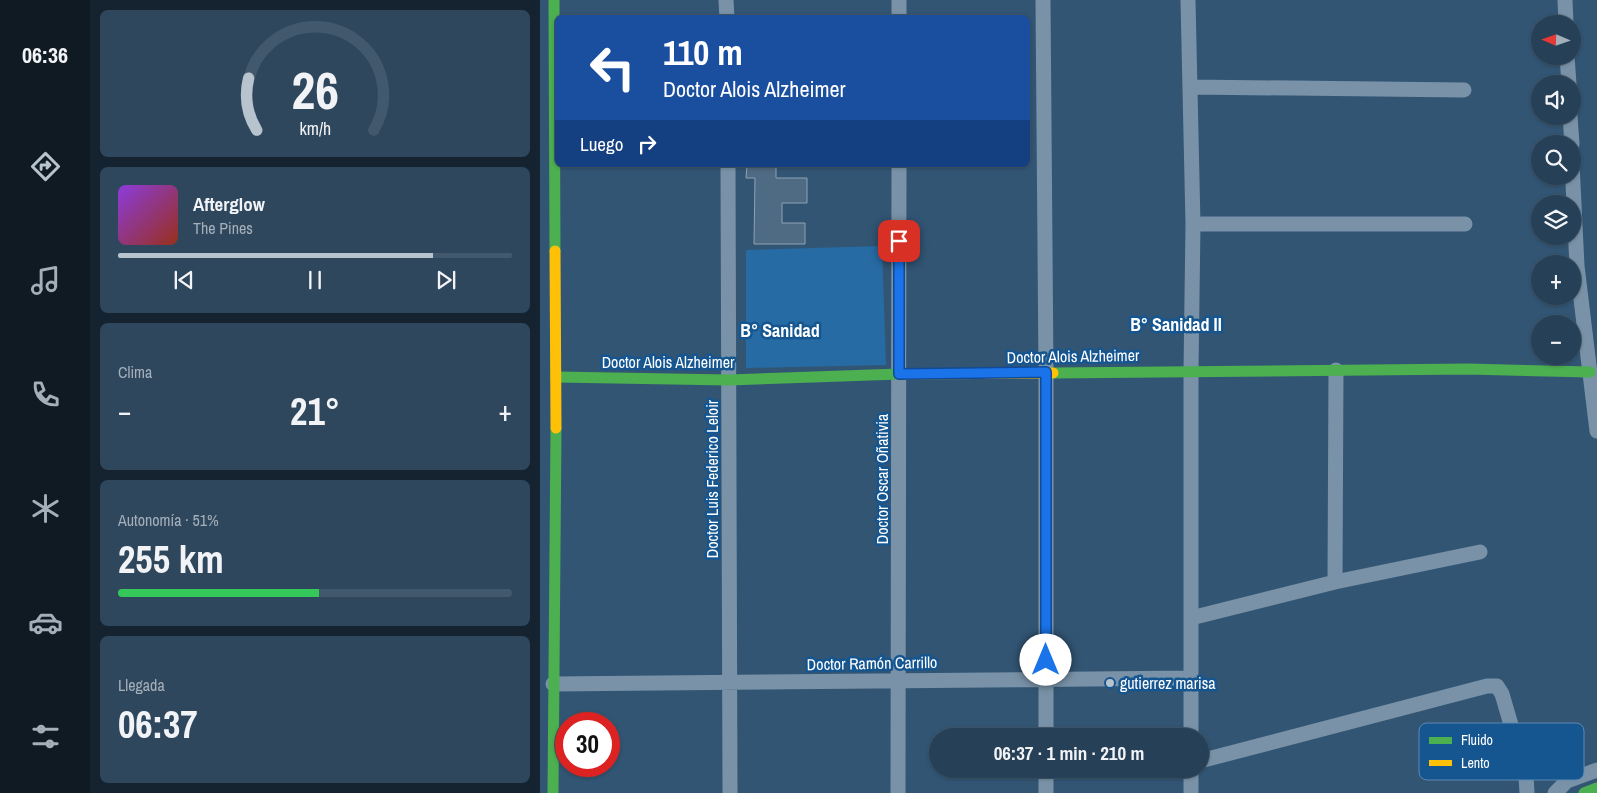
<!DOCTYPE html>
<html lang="es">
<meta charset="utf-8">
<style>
:root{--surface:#264057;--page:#2e475d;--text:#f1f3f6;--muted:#a4afba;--line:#42596d;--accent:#b7c4ce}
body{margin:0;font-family:"Archivo Narrow",sans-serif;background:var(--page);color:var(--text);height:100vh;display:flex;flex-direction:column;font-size:19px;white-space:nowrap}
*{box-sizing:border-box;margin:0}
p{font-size:16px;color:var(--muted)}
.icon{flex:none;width:28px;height:28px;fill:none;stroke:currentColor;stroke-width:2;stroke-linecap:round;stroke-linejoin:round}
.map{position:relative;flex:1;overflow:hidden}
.panel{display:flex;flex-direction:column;gap:10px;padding:10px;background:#152330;width:450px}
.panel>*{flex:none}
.top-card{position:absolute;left:15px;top:15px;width:475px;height:152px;border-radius:8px;box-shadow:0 1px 4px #0004,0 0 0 1px var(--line);background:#1a4fa0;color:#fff;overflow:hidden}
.needle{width:32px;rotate:272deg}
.buttons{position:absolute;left:991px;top:15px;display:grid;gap:10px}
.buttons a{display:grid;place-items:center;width:50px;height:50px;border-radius:50%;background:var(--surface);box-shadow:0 1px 4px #0004,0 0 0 1px var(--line);font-size:25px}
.speed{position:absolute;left:15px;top:712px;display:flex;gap:10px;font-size:25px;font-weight:700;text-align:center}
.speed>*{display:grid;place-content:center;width:65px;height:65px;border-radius:50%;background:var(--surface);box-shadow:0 1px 4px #0004,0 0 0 1px var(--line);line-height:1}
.speed .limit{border:8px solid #d22;background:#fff;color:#111}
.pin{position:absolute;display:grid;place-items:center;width:42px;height:42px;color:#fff;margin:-21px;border-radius:10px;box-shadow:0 2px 8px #0006}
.me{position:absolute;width:55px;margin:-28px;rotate:0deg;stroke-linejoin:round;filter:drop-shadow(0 0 4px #0008)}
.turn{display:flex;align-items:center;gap:18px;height:105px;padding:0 25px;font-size:22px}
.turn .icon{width:65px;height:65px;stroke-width:2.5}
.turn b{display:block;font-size:35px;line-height:42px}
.then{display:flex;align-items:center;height:48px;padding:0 25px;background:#0003;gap:10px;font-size:19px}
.big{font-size:38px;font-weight:800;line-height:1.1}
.panel .widget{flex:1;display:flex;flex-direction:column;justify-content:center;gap:8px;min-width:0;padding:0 18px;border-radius:8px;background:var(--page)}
.panel .dial{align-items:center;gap:0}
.dial svg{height:130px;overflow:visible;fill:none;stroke:var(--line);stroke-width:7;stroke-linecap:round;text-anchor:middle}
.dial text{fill:var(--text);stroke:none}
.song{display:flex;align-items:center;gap:15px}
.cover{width:60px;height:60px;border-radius:8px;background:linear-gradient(135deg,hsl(270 70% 55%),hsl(10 70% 35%))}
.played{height:5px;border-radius:2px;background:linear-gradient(90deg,var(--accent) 80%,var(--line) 80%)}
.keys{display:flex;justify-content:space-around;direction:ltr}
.heat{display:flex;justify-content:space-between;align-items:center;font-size:28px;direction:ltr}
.charge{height:8px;border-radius:4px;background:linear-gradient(90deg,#34c759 51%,var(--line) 0)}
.trip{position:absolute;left:389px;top:728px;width:280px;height:50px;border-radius:25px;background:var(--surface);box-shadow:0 1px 4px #0004,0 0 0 1px var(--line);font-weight:800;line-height:50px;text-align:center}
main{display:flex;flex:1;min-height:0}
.menu{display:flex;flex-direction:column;width:90px;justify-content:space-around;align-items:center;background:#0f1a23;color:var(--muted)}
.menu .icon{width:35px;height:35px}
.menu .on{color:var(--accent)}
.menu b{font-size:22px;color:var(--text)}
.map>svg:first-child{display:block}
.green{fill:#276ba4}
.building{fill:#4f6a83;stroke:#8ea3b5}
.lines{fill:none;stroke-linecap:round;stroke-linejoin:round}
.street{stroke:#7992a7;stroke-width:15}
.fast{stroke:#4caf50;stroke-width:11}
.slow{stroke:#ffc107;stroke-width:11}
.route-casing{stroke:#114b97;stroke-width:12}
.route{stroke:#1a73e8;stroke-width:9}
.poi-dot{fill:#b7c4ce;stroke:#165690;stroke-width:2}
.labels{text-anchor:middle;stroke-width:5;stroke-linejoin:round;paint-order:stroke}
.street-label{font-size:16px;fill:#fff;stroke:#165690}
.poi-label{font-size:16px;fill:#fff;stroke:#165690;text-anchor:start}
.neighbourhood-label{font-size:18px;font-weight:bold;fill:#fff;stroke:#165690}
.key{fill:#165690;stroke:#5c89b1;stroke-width:1}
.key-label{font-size:14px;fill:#fff}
</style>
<main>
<nav class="menu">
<b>06:36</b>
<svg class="icon on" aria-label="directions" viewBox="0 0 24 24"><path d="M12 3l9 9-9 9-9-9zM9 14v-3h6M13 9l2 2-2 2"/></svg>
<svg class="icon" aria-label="music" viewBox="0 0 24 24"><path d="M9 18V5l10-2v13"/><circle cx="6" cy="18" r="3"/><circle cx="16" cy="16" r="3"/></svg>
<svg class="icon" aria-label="phone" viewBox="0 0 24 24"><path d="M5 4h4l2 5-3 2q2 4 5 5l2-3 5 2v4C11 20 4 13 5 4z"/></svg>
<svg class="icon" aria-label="climate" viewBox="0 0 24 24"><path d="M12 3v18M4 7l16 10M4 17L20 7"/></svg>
<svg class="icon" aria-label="car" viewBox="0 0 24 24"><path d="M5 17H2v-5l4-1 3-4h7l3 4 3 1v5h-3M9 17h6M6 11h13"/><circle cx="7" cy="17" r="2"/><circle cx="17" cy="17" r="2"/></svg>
<svg class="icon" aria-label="filters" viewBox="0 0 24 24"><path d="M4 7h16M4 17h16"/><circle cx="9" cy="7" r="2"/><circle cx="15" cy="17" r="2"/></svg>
</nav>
<section class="panel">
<div class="widget dial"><svg viewBox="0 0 100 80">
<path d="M14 69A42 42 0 1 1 86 69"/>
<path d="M14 69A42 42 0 0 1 9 37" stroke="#b7c4ce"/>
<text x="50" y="56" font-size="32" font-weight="700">26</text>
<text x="50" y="72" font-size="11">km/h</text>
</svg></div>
<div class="widget">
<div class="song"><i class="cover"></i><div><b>Afterglow</b><p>The Pines</p></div></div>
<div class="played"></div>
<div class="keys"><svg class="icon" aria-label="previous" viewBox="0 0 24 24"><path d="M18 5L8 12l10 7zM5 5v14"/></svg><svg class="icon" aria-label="pause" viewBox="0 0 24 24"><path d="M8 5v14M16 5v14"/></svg><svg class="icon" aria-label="next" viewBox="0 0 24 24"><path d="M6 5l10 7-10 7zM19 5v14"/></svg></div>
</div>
<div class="widget"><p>Clima</p>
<div class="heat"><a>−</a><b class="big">21°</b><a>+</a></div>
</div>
<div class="widget"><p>Autonomía · 51%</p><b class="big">255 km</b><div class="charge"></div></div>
<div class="widget"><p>Llegada</p><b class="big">06:37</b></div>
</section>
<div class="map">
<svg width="1057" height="793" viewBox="0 0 1057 793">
<rect width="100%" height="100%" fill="#325574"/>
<!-- green -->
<path class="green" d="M342,246l4,119 -140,3v-118z"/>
<!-- building -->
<path class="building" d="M207,165h29v13h31v25h-25v20h23v21h-51l1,-66h-9z"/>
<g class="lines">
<!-- street -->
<path class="street" d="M186,0l1,18
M359,0v18
M503,0l3,372v364
M648,0l5,224 -2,147v365
M1025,0l1,24
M1027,56l2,28
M651,87l273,3
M1030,116l2,28
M1032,163l5,103 20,165
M188,165l2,628
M653,224h272
M795,582l1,-212
M651,618l144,-36 145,-30
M13,684l638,-6
M660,761l287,-75h10l5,8 24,82 1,17
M651,769v24
M358,793l1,-628
M506,793v-24
M1015,793l12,-12 30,-11"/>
<!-- fast -->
<path class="fast" d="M14,0l1,251
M513,373l415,-4 122,3
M16,377l173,3 171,-6
M13,793l3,-365
M1044,793l13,-5"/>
<!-- slow -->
<path class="slow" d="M15,251l1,177
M360,374l153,-1"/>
</g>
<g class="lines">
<defs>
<path id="route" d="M359,241v133l147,-2v288"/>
</defs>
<!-- route casing -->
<use href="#route" class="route-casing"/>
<!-- route -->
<use href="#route" class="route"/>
</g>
<!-- markers -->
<circle class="poi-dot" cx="570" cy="683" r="5"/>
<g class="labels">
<!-- street labels -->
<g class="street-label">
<text transform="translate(533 356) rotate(-1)" y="6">Doctor Alois Alzheimer</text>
<text x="128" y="368">Doctor Alois Alzheimer</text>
<text transform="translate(172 479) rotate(-90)" y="6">Doctor Luis Federico Leloir</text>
<text transform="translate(342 479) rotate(-90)" y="6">Doctor Oscar Oñativia</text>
<text transform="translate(332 663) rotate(-1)" y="6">Doctor Ramón Carrillo</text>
</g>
<!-- poi labels -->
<g class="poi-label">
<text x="580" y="689">gutierrez marisa</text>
</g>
<!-- neighbourhood labels -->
<g class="neighbourhood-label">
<text x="636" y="331">B° Sanidad II</text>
<text x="240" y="337">B° Sanidad</text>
</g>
</g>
<!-- legend -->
<rect x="879" y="723" width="165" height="57" rx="8" class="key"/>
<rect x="889" y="737" width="23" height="7" fill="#4caf50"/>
<rect x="889" y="760" width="23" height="6" fill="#ffc107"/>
<g class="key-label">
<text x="921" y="745">Fluido</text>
<text x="921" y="768">Lento</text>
</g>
</svg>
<div class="buttons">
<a><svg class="needle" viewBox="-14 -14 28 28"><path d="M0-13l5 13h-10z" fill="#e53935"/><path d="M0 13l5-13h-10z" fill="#a4afba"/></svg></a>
<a><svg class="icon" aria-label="sound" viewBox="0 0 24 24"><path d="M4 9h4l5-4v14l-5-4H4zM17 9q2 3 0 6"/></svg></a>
<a><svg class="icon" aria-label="search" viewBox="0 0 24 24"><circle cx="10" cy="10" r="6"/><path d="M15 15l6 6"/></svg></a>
<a><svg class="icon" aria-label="layers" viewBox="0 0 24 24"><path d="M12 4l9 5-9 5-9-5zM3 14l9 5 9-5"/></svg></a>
<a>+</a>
<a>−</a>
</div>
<div class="speed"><div class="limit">30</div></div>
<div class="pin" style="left:359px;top:241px;background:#d93025"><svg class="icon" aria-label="arrive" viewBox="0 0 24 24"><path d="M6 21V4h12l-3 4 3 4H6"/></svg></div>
<svg class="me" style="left:506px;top:660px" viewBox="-20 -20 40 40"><circle r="19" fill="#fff"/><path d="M0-13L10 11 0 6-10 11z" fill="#1a73e8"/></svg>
<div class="trip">06:37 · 1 min · 210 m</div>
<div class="top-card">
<div class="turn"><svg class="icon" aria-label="left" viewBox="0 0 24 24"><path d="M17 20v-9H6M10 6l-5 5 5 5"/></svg><div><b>110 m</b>Doctor Alois Alzheimer</div></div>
<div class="then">Luego<svg class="icon" aria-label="right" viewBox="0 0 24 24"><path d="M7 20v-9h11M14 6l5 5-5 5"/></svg></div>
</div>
</div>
</main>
